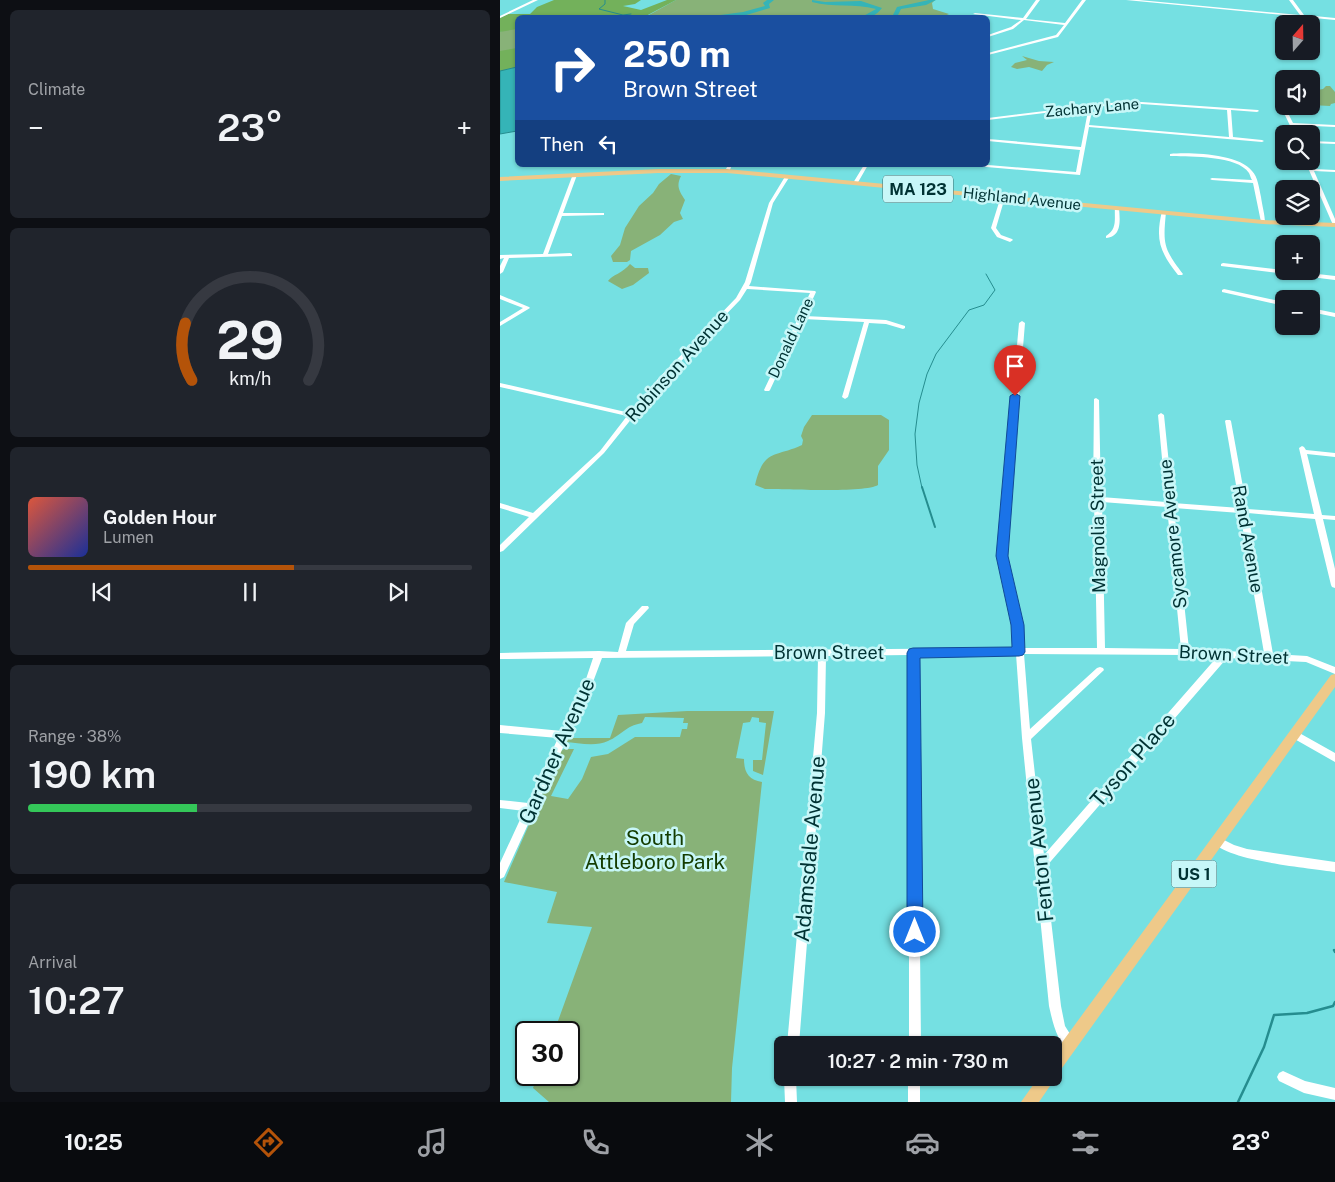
<!DOCTYPE html>
<meta charset="utf-8">
<style>
:root{--surface:#171b24;--page:#20242c;--text:#f1f3f6;--muted:#9ea1a6;--line:#363941;--accent:#b45309}
body{margin:0;font-family:"Public Sans",sans-serif;background:var(--page);color:var(--text);height:100vh;display:flex;flex-direction:column;font-size:19px;white-space:nowrap}
*{box-sizing:border-box;margin:0}
p{font-size:16px;color:var(--muted)}
.icon{flex:none;width:28px;height:28px;fill:none;stroke:currentColor;stroke-width:2;stroke-linecap:round;stroke-linejoin:round}
.map{position:relative;flex:1;overflow:hidden}
.sheet{display:flex;flex-direction:column;gap:10px;padding:10px;background:#0d0f14;width:500px}
.sheet>*{flex:none}
.guide{position:absolute;left:15px;top:15px;width:475px;height:152px;border-radius:8px;box-shadow:0 1px 4px #0004;background:#1a4fa0;color:#fff;overflow:hidden}
.needle{width:32px;rotate:20deg}
.buttons{position:absolute;left:775px;top:15px;display:grid;gap:10px}
.buttons a{display:grid;place-items:center;width:45px;height:45px;border-radius:8px;background:var(--surface);box-shadow:0 1px 4px #0004;font-size:25px}
.speed{position:absolute;left:15px;top:1021px;display:flex;gap:10px;font-size:25px;font-weight:700;text-align:center}
.speed>*{display:grid;place-content:center;width:65px;height:65px;border-radius:50%;background:var(--surface);box-shadow:0 1px 4px #0004;line-height:1}
.speed .limit{border:2px solid #111;border-radius:8px;background:#fff;color:#111}
.pin{position:absolute;display:grid;place-items:center;width:42px;height:42px;color:#fff;margin:-51px -21px;border-radius:50% 50% 50% 0;rotate:-45deg;box-shadow:0 0 5px #0007}
.pin .icon{rotate:45deg}
.me{position:absolute;width:55px;margin:-28px;rotate:0deg;stroke-linejoin:round;filter:drop-shadow(0 0 4px #0008)}
.turn{display:flex;align-items:center;gap:18px;height:105px;padding:0 25px;font-size:22px}
.turn .icon{width:65px;height:65px;stroke-width:2.5}
.turn b{display:block;font-size:35px;line-height:42px}
.then{display:flex;align-items:center;height:48px;padding:0 25px;background:#0003;gap:10px;font-size:19px}
.big{font-size:38px;font-weight:600;line-height:1.1}
.sheet .tile{flex:1;display:flex;flex-direction:column;justify-content:center;gap:8px;min-width:0;padding:0 18px;border-radius:8px;background:var(--page)}
.sheet .dial{align-items:center;gap:0}
.dial svg{height:130px;overflow:visible;fill:none;stroke:var(--line);stroke-width:7;stroke-linecap:round;text-anchor:middle}
.dial text{fill:var(--text);stroke:none}
.song{display:flex;align-items:center;gap:15px}
.cover{width:60px;height:60px;border-radius:8px;background:linear-gradient(135deg,hsl(10 70% 55%),hsl(230 70% 35%))}
.played{height:5px;border-radius:2px;background:linear-gradient(90deg,var(--accent) 60%,var(--line) 60%)}
.keys{display:flex;justify-content:space-around;direction:ltr}
.heat{display:flex;justify-content:space-between;align-items:center;font-size:28px;direction:ltr}
.charge{height:8px;border-radius:4px;background:linear-gradient(90deg,#34c759 38%,var(--line) 0)}
.trip{position:absolute;left:274px;top:1036px;width:288px;height:50px;border-radius:8px;background:var(--surface);box-shadow:0 1px 4px #0004;font-weight:600;line-height:50px;text-align:center}
.tab-bar{display:flex;height:80px;justify-content:space-around;align-items:center;background:#090b0e;color:var(--muted)}
.tab-bar .icon{width:35px;height:35px}
.tab-bar .current{color:var(--accent)}
.tab-bar b{font-size:22px;color:var(--text)}
main{display:flex;flex:1;min-height:0}
.map>svg:first-child{display:block}
.green{fill:#88b278}
.forest{fill:#73b15b}
.water{fill:#35b4b7;stroke:#258d8f}
.lines{fill:none;stroke-linecap:round;stroke-linejoin:round}
.stream-far2{stroke:#258d8f;stroke-width:1}
.stream-far1{stroke:#258d8f;stroke-width:2}
.stream{stroke:#258d8f;stroke-width:2.5}
.river{fill:#35b4b7;fill-rule:evenodd}
.minor{fill:#fff;fill-rule:evenodd}
.major{fill:#eec989;fill-rule:evenodd}
.route{fill:#1a73e8;stroke:#114b97}
.labels{text-anchor:middle;stroke-width:5;stroke-linejoin:round;paint-order:stroke}
.far-street-label{font-size:15px;fill:#003233;stroke:#c7f7f8}
.shield{fill:#c7f7f8;stroke:#3c6d6e;stroke-width:1}
.shield-label{font-size:16px;font-weight:bold;fill:#003233}
.street-label{font-size:18px;fill:#003233;stroke:#c7f7f8}
.near-street-label{font-size:21px;fill:#003233;stroke:#c7f7f8}
.near-park-label{font-size:21px;fill:#143c00;stroke:#c7f7f8}
</style>
<main>
<section class="sheet">
<div class="tile"><p>Climate</p>
<div class="heat"><a>−</a><b class="big">23°</b><a>+</a></div>
</div>
<div class="tile dial"><svg viewBox="0 0 100 80">
<path d="M14 69A42 42 0 1 1 86 69"/>
<path d="M14 69A42 42 0 0 1 10 34" stroke="#b45309"/>
<text x="50" y="56" font-size="32" font-weight="700">29</text>
<text x="50" y="72" font-size="11">km/h</text>
</svg></div>
<div class="tile">
<div class="song"><i class="cover"></i><div><b>Golden Hour</b><p>Lumen</p></div></div>
<div class="played"></div>
<div class="keys"><svg class="icon" aria-label="previous" viewBox="0 0 24 24"><path d="M18 5L8 12l10 7zM5 5v14"/></svg><svg class="icon" aria-label="pause" viewBox="0 0 24 24"><path d="M8 5v14M16 5v14"/></svg><svg class="icon" aria-label="next" viewBox="0 0 24 24"><path d="M6 5l10 7-10 7zM19 5v14"/></svg></div>
</div>
<div class="tile"><p>Range · 38%</p><b class="big">190 km</b><div class="charge"></div></div>
<div class="tile"><p>Arrival</p><b class="big">10:27</b></div>
</section>
<div class="map">
<svg width="835" height="1102" viewBox="0 0 835 1102">
<rect width="100%" height="100%" fill="#75e0e2"/>
<!-- green -->
<path class="green" d="M176,0h259l-3,3 1,6 16,5c-12,7 -26,1 -40,4h-269l9,-3z
M17,24v25l-17,5v-22z
M522,56l17,5 15,1 -7,3 -5,6 -13,-4 -12,2 -6,-2 4,-4 12,-3z
M826,86h4l5,6v11l-4,1 -1,2 -19,-1v-14l12,-2z
M171,174l10,2c-5,10 -2,15 4,24l-5,13 3,6 -9,3 -14,13 -29,16 -1,9 -3,2h-14l-2,-6 9,-11 5,-17 14,-22 14,-13 6,-9z
M130,264l5,4h13l1,5 -16,12 -11,4 -14,-8c4,-6 15,-8 22,-17z
M312,415h69l8,5v30l-11,16v19c-12,8 -93,4 -113,4l-10,-4c9,-37 19,-27 47,-40l1,-5 -2,-4 3,-9z
M187,711h87l-11,64 -10,-4v-11h9l4,-37 -7,-1v-4l-7,-1 -2,5 -7,1 -7,35 8,1c0,14 5,21 18,23l-30,286 -1,34h-182l-16,-14 5,-13h31v-43h-15l38,-105 -45,-4 10,-31 -53,-10 57,-131 3,-2h10l-23,47 17,3 14,-20 9,-22 17,-3 27,-17h45l2,-8h5l1,-6h-5l1,-5 -39,-1 -3,6c-17,3 -20,12 -34,18 -12,6 -30,2 -43,1l1,-4h44l8,-23z"/>
<!-- forest -->
<path class="forest" d="M54,0h87l-6,4 -12,2 18,4 26,-10h9l-32,17 -126,1 -1,11 -17,3v-14l8,-4h22l7,-7z
M17,48v19l-17,5v-21z"/>
<!-- water -->
<path class="water" d="M17,67v64l-17,3v-63z"/>
<g class="lines">
<!-- stream-far2 -->
<path class="stream-far2" d="M105,0v4l-6,5 24,6 8,-1
M137,16l4,2
M422,488l-5,-23 -2,-31 4,-31 8,-29 9,-20 33,-44 15,-5 11,-15 -9,-16"/>
<!-- stream-far1 -->
<path class="stream-far1" d="M422,487l13,40"/>
<!-- stream -->
<path class="stream" d="M834,950l1,2
M738,1102l26,-55 10,-32 33,-2 26,-7 2,-4"/>
<!-- river -->
<path class="river" d="M267,0h7l-5,4 1,4 -27,8 -45,2 45,-6 22,-6 -2,-3z
M312,0l13,2 36,-1 21,7c-6,8 -13,10 -22,10l16,-9c-22,-6 -43,-1 -64,-7z
M429,0h7l-10,5 -25,4 -4,8 -16,1 12,-3 4,-8z"/>
<!-- minor -->
<path class="minor" d="M33,0h5l-38,18v-2z
M536,0h4l-14,19 39,4 17,-23h4l-28,37 -70,18v-2l68,-18 8,-10 -40,-5 -11,9 -25,8v-2l23,-8 10,-7 -48,-6 2,-1 48,5z
M626,0h13l161,15 -11,-15h4l11,15 31,3v2z
M627,101l131,9 1,1 -2,1 -26,-2 2,27 29,3 2,1 -2,1 -173,-15 -9,48 -105,-9 -2,-1h15l88,7 4,-22 -92,-9v-2l93,8 7,-36 -3,-3 -97,12v-2zM627,103l100,7 2,27 -140,-12 3,-14 -3,-3z
M789,108l3,1 -4,4 5,10 42,2v2l-41,-2 4,9h-4l-10,-21z
M811,141l24,1v2l-24,-1z
M670,154c20,-2 69,0 82,17 6,6 7,17 9,26 1,8 4,18 4,26l-4,-1 -8,-39 -41,-3 -2,-1 2,-1 40,2c-1,-1 -2,-5 -3,-7 -12,-18 -58,-16 -77,-17h-2z
M805,161h4l4,8 22,1v2l-21,-1 21,48v7l-2,-1z
M228,165h4l-3,7h-2l-2,-1z
M364,165h4l-11,19h-4v-1z
M73,174l4,1 -14,38h41v2l-42,1 -14,38 22,-1 2,1v2l-63,2 -6,14 -3,2v-8l4,-8 -4,1v-4l43,-1z
M286,175l4,1 -17,27 -22,79 -2,4 66,5 1,1 -11,24 81,4 19,6v2l-2,1 -17,-5 -17,-1 -21,74 -3,2 -3,-2 22,-75 -61,-3 -33,71 -1,1h-4l-1,-1 46,-97 -63,-4 -7,11 -79,82 -57,71 -101,98 -3,1v-7l29,-28 -29,-9v-5l33,10 67,-62 27,-35 -127,-29v-4l130,30 27,-33 79,-82 9,-16 24,-79z
M501,196l4,1 -9,31 5,7 11,4 1,1 -3,2 -13,-5 -6,-9z
M615,207l4,1c1,12 3,29 -13,30v-2c12,-7 8,-18 9,-29z
M662,211l4,1c-3,32 -3,36 17,62l-1,1h-4c-18,-23 -23,-35 -16,-64z
M723,263l112,13v4l-114,-14v-2z
M724,289l60,13v4l-62,-14v-2z
M0,295l29,12 1,1 -30,18v-4l23,-14 -23,-9z
M811,308l24,5v4l-24,-5z
M522,321l3,2 -19,233 16,69 2,23h73l-3,-147 -1,-2 1,-100 2,-1 3,2 2,97 65,5 -8,-87 3,-2 3,2 9,88 67,5 -15,-87 1,-1h4l1,1 16,88 67,5 -15,-66 3,-2 2,1 2,3 29,3v4l-28,-3 15,61 13,1v4l-12,-1 12,50v19l-3,-1 -1,-2 -16,-66 -67,-6 25,141 34,2 28,11v7l-29,-12 -79,-4 -182,210 16,138 4,20 12,19 -2,4 -4,2c-14,-6 -19,-32 -22,-45l-27,-268 -6,-84 -99,1 4,390h-12v-390l-83,1 -1,57 -26,332h-12l30,-332 1,-57 -216,2 -9,24 -89,195 -4,2v-16l24,-52 -24,-3v-8l28,3 30,-65 -58,-5v-8l62,6 23,-49 8,-24 -93,1v-6l99,-2 19,1 8,-29 16,-17h6l1,2 -15,16 -8,27 389,-3 -1,-23 -16,-69 21,-233zM602,502l65,5 14,142 -76,-1zM674,508l66,5 24,140 -75,-4zM524,654l161,1 32,2 -173,198 -13,-116 73,-69 -1,-2 -3,-1 -3,1 -67,61z
M794,730l41,23v9l-44,-25 -1,-3 1,-3z
M718,837l16,8 13,4 88,13v10c-24,-4 -111,-11 -122,-31l2,-3z
M783,1071l22,10 30,7v12l-31,-7 -25,-12 -2,-4 2,-4z
M284,1078h12l1,24h-12z
M408,1078h12v24h-12z"/>
<!-- major -->
<path class="major" d="M158,169h69l536,51 72,3v4l-72,-3 -536,-51h-69l-158,8v-4z
M835,674v13l-278,388 -3,2 -2,6 -13,19h-18l17,-24h14v-22l279,-381z"/>
</g>
<!-- route -->
<path class="route" d="M515,393l5,3 -12,160 16,69 1,27 -2,3 -4,1 -99,2 3,274 -3,5 -5,2 -6,-2 -2,-5v-279l2,-4 4,-1 99,-1 -1,-22 -15,-69 14,-160z"/>
<g class="labels">
<!-- far-street labels -->
<g class="far-street-label">
<text transform="translate(592 108) rotate(-5)" y="5">Zachary Lane</text>
<text transform="translate(522 199) rotate(6)" y="5">Highland Avenue</text>
<text transform="translate(291 338) rotate(-65)" y="5">Donald Lane</text>
</g>
<!-- shield labels -->
<g class="shield">
<rect x="383" y="175.5" width="70" height="27" rx="4"/>
<rect x="671.5" y="860.5" width="45" height="27" rx="4"/>
</g>
<g class="shield-label">
<text x="418" y="195">MA 123</text>
<text x="694" y="880">US 1</text>
</g>
<!-- street labels -->
<g class="street-label">
<text transform="translate(177 366) rotate(-48)" y="6">Robinson Avenue</text>
<text transform="translate(598 526) rotate(-91)" y="6">Magnolia Street</text>
<text transform="translate(673 534) rotate(-96)" y="6">Sycamore Avenue</text>
<text transform="translate(748 539) rotate(80)" y="6">Rand Avenue</text>
<text x="329" y="659">Brown Street</text>
<text transform="translate(734 655) rotate(3)" y="6">Brown Street</text>
</g>
<!-- near-street labels -->
<g class="near-street-label">
<text transform="translate(57 751) rotate(-66)" y="7">Gardner Avenue</text>
<text transform="translate(633 760) rotate(-49)" y="7">Tyson Place</text>
<text transform="translate(310 849) rotate(-85)" y="7">Adamsdale Avenue</text>
<text transform="translate(539 850) rotate(-96)" y="7">Fenton Avenue</text>
</g>
<!-- near-park labels -->
<g class="near-park-label">
<text x="155" y="845">South<tspan x="155" dy="24">Attleboro Park</tspan></text>
</g>
</g>
</svg>
<div class="buttons">
<a><svg class="needle" viewBox="-14 -14 28 28"><path d="M0-13l5 13h-10z" fill="#e53935"/><path d="M0 13l5-13h-10z" fill="#9ea1a6"/></svg></a>
<a><svg class="icon" aria-label="sound" viewBox="0 0 24 24"><path d="M4 9h4l5-4v14l-5-4H4zM17 9q2 3 0 6"/></svg></a>
<a><svg class="icon" aria-label="search" viewBox="0 0 24 24"><circle cx="10" cy="10" r="6"/><path d="M15 15l6 6"/></svg></a>
<a><svg class="icon" aria-label="layers" viewBox="0 0 24 24"><path d="M12 4l9 5-9 5-9-5zM3 14l9 5 9-5"/></svg></a>
<a>+</a>
<a>−</a>
</div>
<div class="speed"><div class="limit">30</div></div>
<div class="pin" style="left:515px;top:396px;background:#d93025"><svg class="icon" aria-label="arrive" viewBox="0 0 24 24"><path d="M6 21V4h12l-3 4 3 4H6"/></svg></div>
<svg class="me" style="left:415px;top:932px" viewBox="-20 -20 40 40"><circle r="17" fill="#1a73e8" stroke="#fff" stroke-width="3"/><path d="M0-11L8 9 0 5-8 9z" fill="#fff"/></svg>
<div class="trip">10:27 · 2 min · 730 m</div>
<div class="guide">
<div class="turn"><svg class="icon" aria-label="right" viewBox="0 0 24 24"><path d="M7 20v-9h11M14 6l5 5-5 5"/></svg><div><b>250 m</b>Brown Street</div></div>
<div class="then">Then<svg class="icon" aria-label="left" viewBox="0 0 24 24"><path d="M17 20v-9H6M10 6l-5 5 5 5"/></svg></div>
</div>
</div>
</main>
<nav class="tab-bar">
<b>10:25</b>
<svg class="icon current" aria-label="directions" viewBox="0 0 24 24"><path d="M12 3l9 9-9 9-9-9zM9 14v-3h6M13 9l2 2-2 2"/></svg>
<svg class="icon" aria-label="music" viewBox="0 0 24 24"><path d="M9 18V5l10-2v13"/><circle cx="6" cy="18" r="3"/><circle cx="16" cy="16" r="3"/></svg>
<svg class="icon" aria-label="phone" viewBox="0 0 24 24"><path d="M5 4h4l2 5-3 2q2 4 5 5l2-3 5 2v4C11 20 4 13 5 4z"/></svg>
<svg class="icon" aria-label="climate" viewBox="0 0 24 24"><path d="M12 3v18M4 7l16 10M4 17L20 7"/></svg>
<svg class="icon" aria-label="car" viewBox="0 0 24 24"><path d="M5 17H2v-5l4-1 3-4h7l3 4 3 1v5h-3M9 17h6M6 11h13"/><circle cx="7" cy="17" r="2"/><circle cx="17" cy="17" r="2"/></svg>
<svg class="icon" aria-label="filters" viewBox="0 0 24 24"><path d="M4 7h16M4 17h16"/><circle cx="9" cy="7" r="2"/><circle cx="15" cy="17" r="2"/></svg>
<b>23°</b>
</nav>
